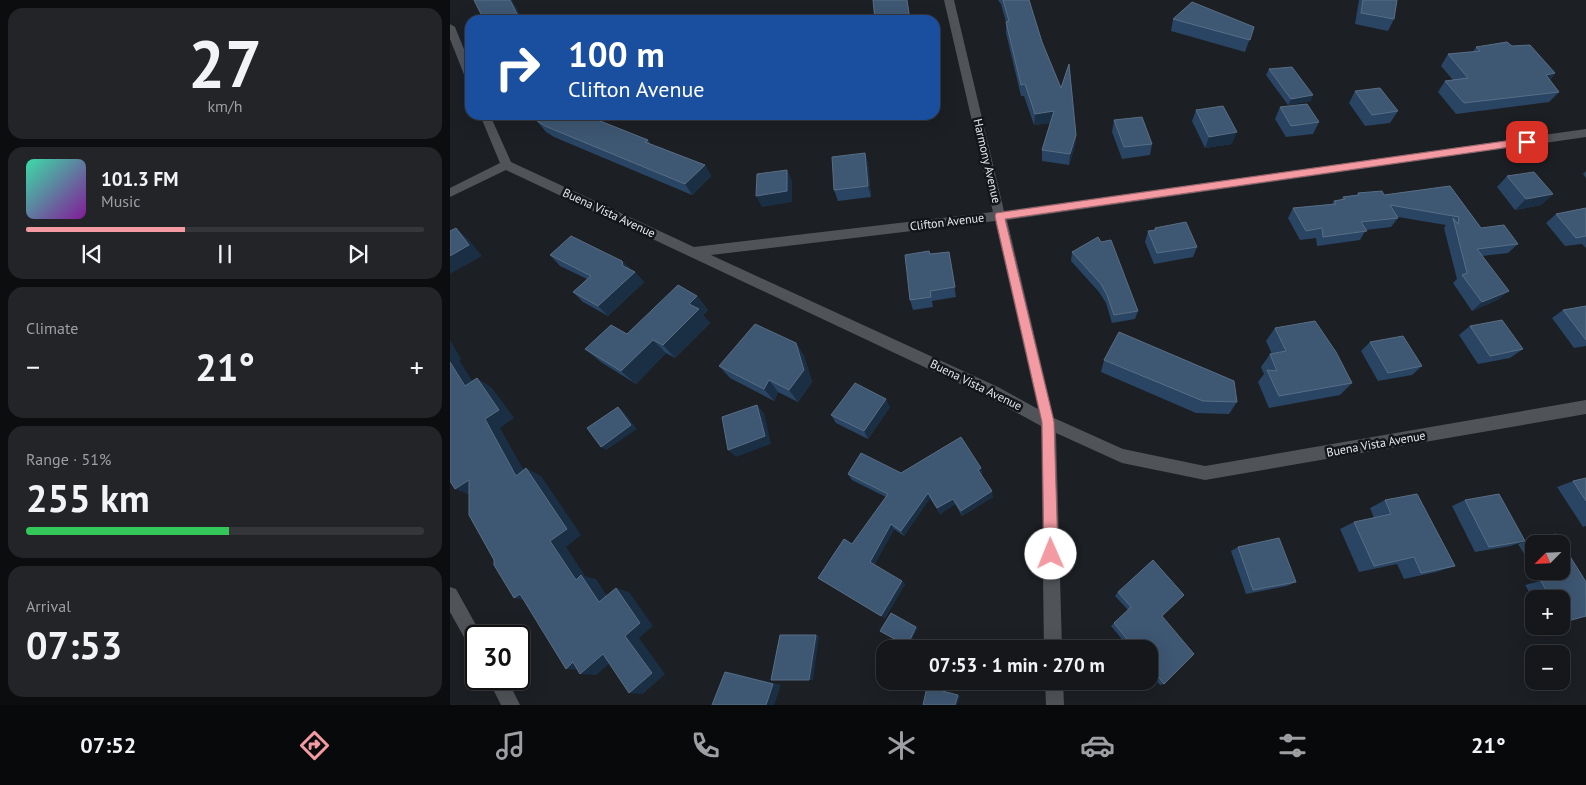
<!DOCTYPE html>
<meta charset="utf-8">
<style>
:root{--surface:#15171b;--page:#222428;--text:#f1f3f6;--muted:#9d9fa3;--line:#34363a;--accent:#f49aa2}
body{margin:0;font-family:"PT Sans",sans-serif;background:var(--page);color:var(--text);height:100vh;display:flex;flex-direction:column;font-size:19px;white-space:nowrap}
*{box-sizing:border-box;margin:0}
p{font-size:16px;color:var(--muted)}
.icon{flex:none;width:28px;height:28px;fill:none;stroke:currentColor;stroke-width:2;stroke-linecap:round;stroke-linejoin:round}
.map{position:relative;flex:1;overflow:hidden}
.sheet{display:flex;flex-direction:column;gap:8px;padding:8px;background:#0c0d0f;width:450px}
.sheet>*{flex:none}
.hud{position:absolute;left:15px;top:15px;width:475px;height:105px;border-radius:15px;box-shadow:0 5px 20px #0002,0 0 0 1px var(--line);background:#1a4fa0;color:#fff;overflow:hidden}
.needle{width:32px;rotate:246deg}
.controls{position:absolute;left:1075px;top:535px;display:grid;gap:10px}
.controls a{display:grid;place-items:center;width:45px;height:45px;border-radius:10px;background:var(--surface);box-shadow:0 5px 20px #0002,0 0 0 1px var(--line);font-size:25px}
.speed{position:absolute;left:15px;top:625px;display:flex;gap:10px;font-size:25px;font-weight:700;text-align:center}
.speed>*{display:grid;place-content:center;width:65px;height:65px;border-radius:50%;background:var(--surface);box-shadow:0 5px 20px #0002,0 0 0 1px var(--line);line-height:1}
.speed .limit{border:2px solid #111;border-radius:8px;background:#fff;color:#111}
.pin{position:absolute;display:grid;place-items:center;width:42px;height:42px;color:#fff;margin:-21px;border-radius:10px;box-shadow:0 2px 8px #0006}
.me{position:absolute;width:55px;margin:-28px;rotate:359deg;stroke-linejoin:round;filter:drop-shadow(0 0 4px #0008)}
.turn{display:flex;align-items:center;gap:18px;height:105px;padding:0 20px;font-size:22px}
.turn .icon{width:65px;height:65px;stroke-width:2.5}
.turn b{display:block;font-size:35px;line-height:42px}
.big{font-size:38px;font-weight:800;line-height:1.1}
.sheet .widget{flex:1;display:flex;flex-direction:column;justify-content:center;gap:8px;min-width:0;padding:0 18px;border-radius:15px;background:var(--page)}
.sheet .dial{align-items:center;gap:0}
.dial b{font-size:65px;line-height:1}
.song{display:flex;align-items:center;gap:15px}
.cover{width:60px;height:60px;border-radius:8px;background:linear-gradient(135deg,hsl(160 70% 55%),hsl(290 70% 35%))}
.played{height:5px;border-radius:2px;background:linear-gradient(90deg,var(--accent) 40%,var(--line) 40%)}
.keys{display:flex;justify-content:space-around;direction:ltr}
.heat{display:flex;justify-content:space-between;align-items:center;font-size:28px;direction:ltr}
.charge{height:8px;border-radius:4px;background:linear-gradient(90deg,#34c759 51%,var(--line) 0)}
.trip{position:absolute;left:426px;top:640px;width:282px;height:50px;border-radius:15px;background:var(--surface);box-shadow:0 5px 20px #0002,0 0 0 1px var(--line);font-weight:800;line-height:50px;text-align:center}
.dock{display:flex;height:80px;justify-content:space-around;align-items:center;background:#08090b;color:var(--muted)}
.dock .icon{width:35px;height:35px}
.dock .on{color:var(--accent)}
.dock b{font-size:22px;color:var(--text)}
main{display:flex;flex:1;min-height:0}
.map>svg:first-child{display:block}
.lines{fill:none;stroke-linecap:round;stroke-linejoin:round}
.minor{fill:#505459;fill-rule:evenodd}
.tertiary{fill:#505459;fill-rule:evenodd}
.wall{fill:#294563}
.shaded-wall{fill:#1b2f44}
.building{fill:#3e5772;stroke:#586e85}
.route{fill:#f49aa2;stroke:#9f6469}
.labels{text-anchor:middle;stroke-width:5;stroke-linejoin:round;paint-order:stroke}
.street-label{font-size:12px;fill:#e6e9ec;stroke:#13161a}
</style>
<main>
<section class="sheet">
<div class="widget dial"><b>27</b><p>km/h</p></div>
<div class="widget">
<div class="song"><i class="cover"></i><div><b>101.3 FM</b><p>Music</p></div></div>
<div class="played"></div>
<div class="keys"><svg class="icon" aria-label="previous" viewBox="0 0 24 24"><path d="M18 5L8 12l10 7zM5 5v14"/></svg><svg class="icon" aria-label="pause" viewBox="0 0 24 24"><path d="M8 5v14M16 5v14"/></svg><svg class="icon" aria-label="next" viewBox="0 0 24 24"><path d="M6 5l10 7-10 7zM19 5v14"/></svg></div>
</div>
<div class="widget"><p>Climate</p>
<div class="heat"><a>−</a><b class="big">21°</b><a>+</a></div>
</div>
<div class="widget"><p>Range · 51%</p><b class="big">255 km</b><div class="charge"></div></div>
<div class="widget"><p>Arrival</p><b class="big">07:53</b></div>
</section>
<div class="map">
<svg width="1136" height="705" viewBox="0 0 1136 705">
<rect width="100%" height="100%" fill="#1c1f24"/>
<g class="lines">
<!-- minor -->
<path class="minor" d="M494,0h10l50,211 582,-82v8l-579,83 47,198 69,31 82,17 381,-66v14l-381,66 -83,-17 -66,-30 6,216h-18l-3,-223 -53,-29 -482,-227 -56,27v-9l50,-25 -20,-48h10l21,47 183,85 299,-35zM545,221l43,188 -40,-22 -287,-132z
M0,24l5,3 15,37v16l-5,-3 -15,-38z
M595,681h18l1,24h-18z"/>
<!-- tertiary -->
<path class="tertiary" d="M0,587l6,2 26,47h-6v15l-6,-3 -20,-36z
M38,679h19l13,26h-19z"/>
</g>
<!-- wall -->
<path class="wall" d="M548,0h31l13,42 34,93 -1,11 -6,19 -27,-4v-11l8,-27 -16,2 -10,-29h-3l-15,-63v-11l-5,-18z
M909,0h38l-3,19 -6,12 -33,-7z
M723,19l81,8 -9,25 -74,-21z
M1062,46l43,27 -5,7 9,12 -10,10 -93,12 -18,-22 7,-11 8,-1 -12,-14 7,-12 25,-2 3,-5z
M819,69l42,32 -23,4 -22,-30z
M905,91l43,20 -8,12 -25,3 -16,-23z
M830,107l39,15 -6,12 -27,3 -11,-18z
M746,110l36,34 -27,4 -13,-27z
M664,120l38,24 -2,11 -28,4 -10,-27z
M87,121l111,19 2,4 55,21 6,11 -19,19 -138,-58 -8,-5z
M415,153l3,11 3,33 -33,4 -4,-11z
M1136,171v7l-3,-4z
M1057,176l46,18 -12,11 -26,5 -18,-23z
M1000,186l31,42 37,16 -10,9 -26,3 17,43 -27,12 -19,-28 4,-4 -13,-51 2,-3 -48,-8v1l-7,9 -25,3 -6,10 -43,6 -1,-8 -16,2 -12,-22 5,-10 39,-4 2,-3 7,-1 2,-3 14,-2 1,-2 26,2z
M1136,208v40l-4,-4 -17,2 -19,-23 10,-9z
M705,228l42,19 -4,10 -39,7 -9,-22 3,-11 6,-1z
M651,242l37,69 -3,8 -23,4 -6,-20 -7,-11 -28,-31 1,-9z
M499,252l7,45 -24,4 1,6 -20,3 -3,-10 20,-46z
M100,255l72,6 8,8 5,3 9,10 -36,34 -25,-14 -10,-10 14,-13 -27,-13z
M247,296l11,14 -5,5 7,8 -35,35 -9,-5 -30,31 -35,-22 -16,-13 42,-15z
M1136,306v40l-12,2 -22,-30 11,-8z
M1020,326l53,23 -13,9 -32,6 -19,-29z
M825,328l77,55 -12,12 -71,13 -11,-26 6,-8 -3,-7 9,-13h2l-6,-13z
M920,342l52,24 -10,9 -34,6 -17,-30z
M346,343l8,13 8,26 -14,20 -20,-10 -4,9 -44,-23 -11,-12z
M654,360l133,42 -8,12 -33,-1 -95,-41z
M440,407l-22,32 -32,-16 -5,-8z
M531,468l1,6 -1,1 12,22 -31,19 -7,-12 -15,10 -10,-16 -26,38 -10,-7 -20,36 31,19 -20,34 -67,-40 34,-34 34,-47 -34,-17 -4,-6 53,-1z
M1136,478v48l-3,1 -26,-40 16,-6z
M935,500l70,66 -19,6 -32,7 -7,-15 -38,8 -19,-43 14,-7 20,-4 -4,-10z
M1015,500l60,41 -15,5 -35,6 -23,-46z
M1106,534l30,48v34l-25,6v-23h-27v1l-9,-15 15,-4 -5,-10h26v-27h-27v26l-16,-26 15,-5z
M788,547l58,35 -9,4 -41,8 -15,-43z
M668,592l44,24 2,68 -4,1 -10,-12v-24h-20l-19,-23 17,-16 -13,-14z"/>
<!-- shaded-wall -->
<path class="shaded-wall" d="M60,0h2l11,20h-3z
M1105,73l-9,11v-9z
M863,95l-2,6 -23,4 3,-6z
M604,111l-1,12 -19,2 1,-11z
M787,132l-5,12 -27,4 4,-11z
M626,135l-1,11 -6,19 1,-11z
M415,153l3,11 3,33 -3,-11z
M255,165l6,11 -19,19 -7,-11z
M337,170l5,11v21l-30,5 -6,-11z
M1103,194l-12,11 -26,5 11,-11z
M6,228l12,11 14,17 -32,18v-18z
M172,261l9,10 4,1 9,10 -36,34 -10,-10 25,-40z
M1059,291l-10,8 -27,12 10,-9z
M247,296l11,14 -5,5 7,8 -35,35 -12,-13 26,-41z
M0,340l11,19 -2,1 22,35 -16,-9 -15,-24z
M203,340l13,13 -30,31 -15,-13z
M346,343l8,13 8,26 -14,20 -9,-12z
M27,378l15,10 22,30 -14,10 31,55 -15,-7 -31,-57z
M319,380l9,12 -4,9 -10,-12z
M436,399l4,8 -22,32 -4,-8z
M307,405l7,8 7,31 -35,13 -8,-7z
M168,407l5,4 14,18 -31,21 -5,-3z
M76,468l15,8 40,59 -15,12 19,29 11,3 17,26 -14,-3 -23,-22 -26,-39z
M531,468l1,6 -3,2 -1,-6z
M19,480l4,16 -18,-7z
M542,491l1,6 -31,19 -1,-5z
M478,493l2,5 -26,38 -3,-5z
M503,499l2,5 -15,10 -3,-6z
M441,524l3,5 -20,37 -4,-4z
M452,581l3,3 -20,34 -4,-2z
M166,588l13,4 24,34 -14,12 26,36 -22,20 -14,-1 -4,-57z
M70,594l11,8 -17,-4z
M466,627l2,1 -10,19 -1,-1z
M366,635l3,1 -6,44h-4z
M153,654l15,2 -22,19 -16,-1z
M123,662l9,8 -16,-1z
M275,672l9,1 47,12 -7,20h-8z
M477,687l33,9 -3,9h-2z"/>
<!-- building -->
<path class="building" d="M24,0h36l10,20h-36z
M423,0h34l3,20h-35z
M553,0h26l13,42 19,46 8,-24 7,71 -6,19 -28,-4 12,-39 -19,3 -10,-30 -4,1 -15,-63 3,-1z
M913,0h34l-3,19 -33,-6z
M742,2l62,25 -4,13 -77,-21z
M1057,42l5,4 18,-1 25,28 -9,2 13,17 -95,11 -19,-22 23,-3 -20,-24 32,-3 -4,-4z
M842,67l21,28 -22,4 -22,-30z
M930,88l18,23 -26,4 -17,-24z
M857,104l12,18 -28,4 -11,-19z
M773,106l14,26 -28,5 -13,-27z
M84,115h51l63,25 -3,2 60,23 -20,19 -140,-58 -8,-5z
M692,117l10,27 -28,3 -10,-27z
M415,153l3,33 -34,4 -2,-33z
M337,170v21l-31,5 1,-22z
M1084,172l19,22 -27,5 -19,-23z
M1000,186l31,42 23,-3 14,19 -41,5 32,42 -27,11 -20,-27 5,-2 -14,-55 5,6 1,-7 -69,-12 8,13 -37,4 6,9 -44,6 -1,-9 -16,3 -13,-23 43,-4 -2,-3 11,-2 -2,-2 16,-2 -1,-2 24,-2 2,4z
M1136,208v28l-10,2 -20,-24z
M736,222l11,25 -40,6 -9,-22 8,-1 -1,-2z
M6,228l13,17 -19,11v-25z
M121,236l51,25 1,5 12,6 -37,34 -25,-14 18,-16 -41,-21z
M648,237l3,5 10,-2 27,71 -24,4 -7,-20 -6,-11 -29,-32z
M479,251l1,3 19,-2 6,35 -25,4 1,6 -21,3 -5,-45z
M228,285l19,11 -8,8 10,5 -36,36 -10,-5 -32,31 -36,-22 26,-24 16,9z
M1136,306v34l-23,-30z
M1052,320l21,29 -33,7 -20,-30z
M865,321l21,31 16,31 -73,13 -12,-26 10,1 -7,-17 16,-3 -11,-23z
M305,324l41,19 8,27 -15,20 -20,-10 -5,9 -45,-23z
M669,332l115,49 3,21 -34,-1 -99,-41z
M953,336l19,30 -34,7 -18,-31z
M0,362l15,24 12,-8 22,32 -14,9 31,57 10,-8 41,61 -17,12 26,39 5,-5 18,27 17,-14 24,35 -15,13 27,37 -23,20 -26,-39 -23,20 -7,-12 -7,7 -46,-75 -6,4 -20,-33v-5l-25,-45v-35l-14,9 -5,-8z
M405,383l31,16 -22,32 -33,-16z
M307,405l8,31 -37,14 -6,-33z
M168,407l13,18 -30,22 -14,-19z
M511,437l20,31 -3,2 14,21 -31,20 -8,-12 -16,9 -9,-15 -27,38 -10,-7 -21,38 32,19 -21,35 -63,-38 26,-39 8,5 36,-50 -40,-20 13,-21 40,20z
M1136,478v23l-13,-20z
M967,494l38,72 -34,7 -7,-16 -40,9 -20,-44 37,-8 -6,-14z
M1049,494l26,47 -36,6 -24,-47z
M1106,534l30,48v34l-18,5 -7,-12v-10h-10l-10,-18 16,-4 -4,-6h8v-27h-25l-3,-5z
M829,538l17,44 -43,8 -15,-43z
M703,560l31,35 -22,21 32,38 -30,30 -14,-18v-17h-15l-21,-26 17,-16 -13,-15z
M441,613l25,14 -9,19 -27,-15z
M330,635h36l-7,45h-38z
M275,672l48,12 -7,21h-54z
M477,687l31,8 -3,10h-32z"/>
<!-- route -->
<path class="route" d="M1077,138l4,1v5l-526,75 49,203 4,132 -2,5 -5,2 -5,-2 -2,-5 -2,-132 -47,-206 1,-3z"/>
<g class="labels">
<!-- street labels -->
<g class="street-label">
<text transform="translate(537 161) rotate(77)" y="4">Harmony Avenue</text>
<text transform="translate(159 213) rotate(25)" y="4">Buena Vista Avenue</text>
<text transform="translate(497 222) rotate(-7)" y="4">Clifton Avenue</text>
<text transform="translate(526 385) rotate(26)" y="4">Buena Vista Avenue</text>
<text transform="translate(926 444) rotate(-10)" y="4">Buena Vista Avenue</text>
</g>
</g>
</svg>
<div class="controls">
<a><svg class="needle" viewBox="-14 -14 28 28"><path d="M0-13l5 13h-10z" fill="#e53935"/><path d="M0 13l5-13h-10z" fill="#9d9fa3"/></svg></a>
<a>+</a>
<a>−</a>
</div>
<div class="speed"><div class="limit">30</div></div>
<div class="pin" style="left:1077px;top:142px;background:#d93025"><svg class="icon" aria-label="arrive" viewBox="0 0 24 24"><path d="M6 21V4h12l-3 4 3 4H6"/></svg></div>
<svg class="me" style="left:601px;top:554px" viewBox="-20 -20 40 40"><circle r="19" fill="#fff"/><path d="M0-13L10 11 0 6-10 11z" fill="#f49aa2"/></svg>
<div class="trip">07:53 · 1 min · 270 m</div>
<div class="hud">
<div class="turn"><svg class="icon" aria-label="right" viewBox="0 0 24 24"><path d="M7 20v-9h11M14 6l5 5-5 5"/></svg><div><b>100 m</b>Clifton Avenue</div></div>
</div>
</div>
</main>
<nav class="dock">
<b>07:52</b>
<svg class="icon on" aria-label="directions" viewBox="0 0 24 24"><path d="M12 3l9 9-9 9-9-9zM9 14v-3h6M13 9l2 2-2 2"/></svg>
<svg class="icon" aria-label="music" viewBox="0 0 24 24"><path d="M9 18V5l10-2v13"/><circle cx="6" cy="18" r="3"/><circle cx="16" cy="16" r="3"/></svg>
<svg class="icon" aria-label="phone" viewBox="0 0 24 24"><path d="M5 4h4l2 5-3 2q2 4 5 5l2-3 5 2v4C11 20 4 13 5 4z"/></svg>
<svg class="icon" aria-label="climate" viewBox="0 0 24 24"><path d="M12 3v18M4 7l16 10M4 17L20 7"/></svg>
<svg class="icon" aria-label="car" viewBox="0 0 24 24"><path d="M5 17H2v-5l4-1 3-4h7l3 4 3 1v5h-3M9 17h6M6 11h13"/><circle cx="7" cy="17" r="2"/><circle cx="17" cy="17" r="2"/></svg>
<svg class="icon" aria-label="filters" viewBox="0 0 24 24"><path d="M4 7h16M4 17h16"/><circle cx="9" cy="7" r="2"/><circle cx="15" cy="17" r="2"/></svg>
<b>21°</b>
</nav>
